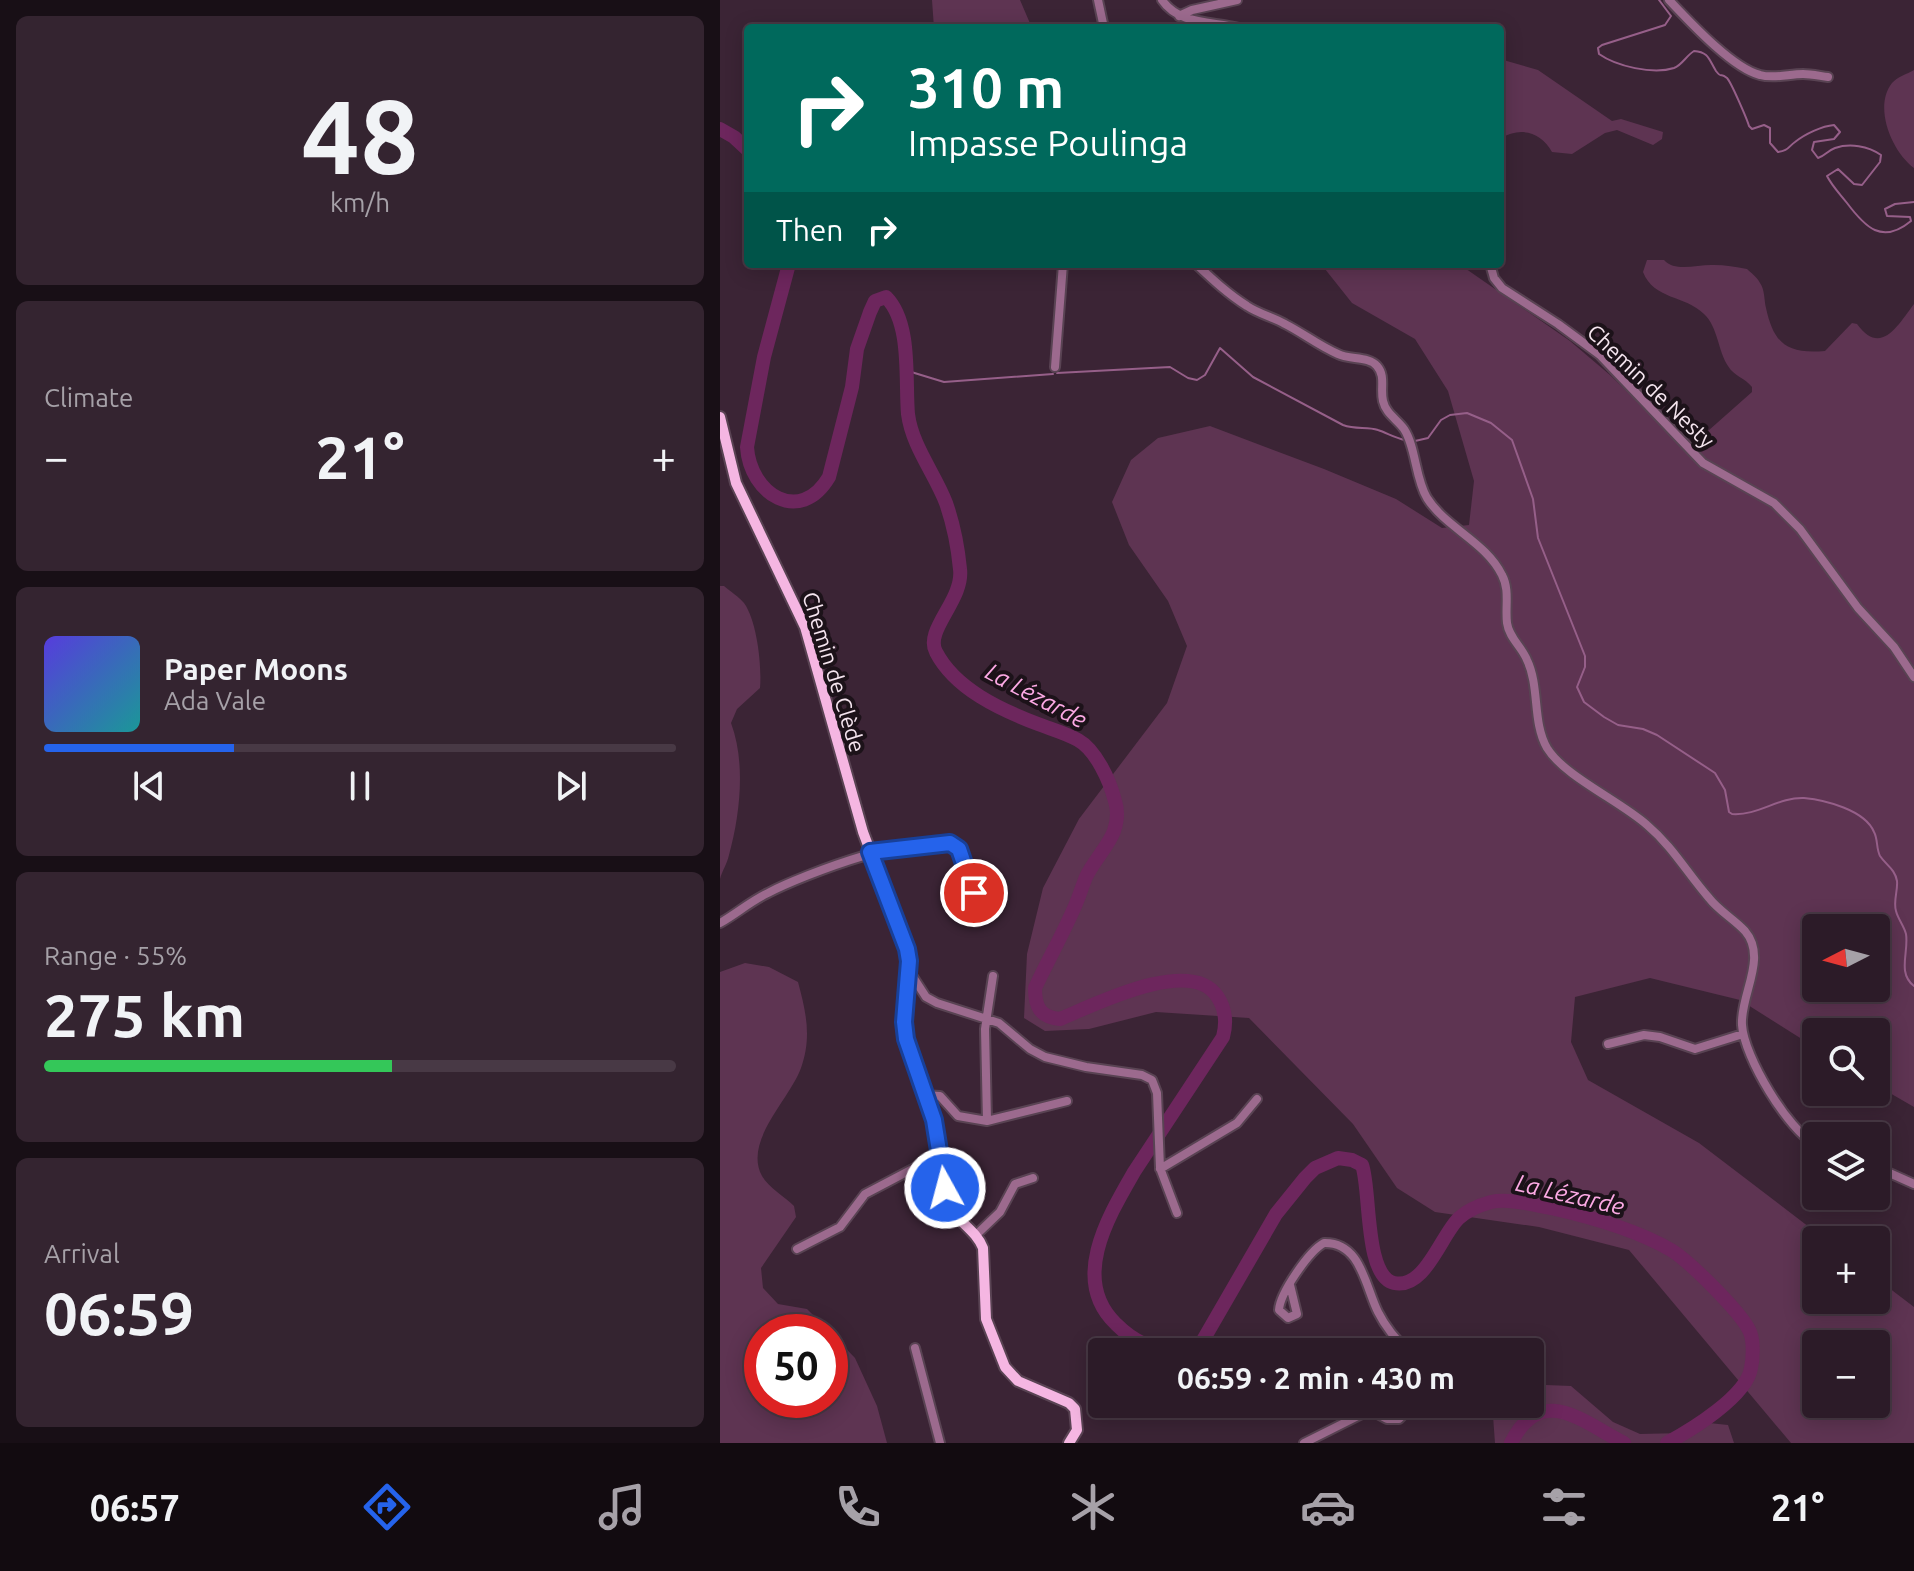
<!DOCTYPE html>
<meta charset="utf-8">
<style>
:root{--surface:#2c1b28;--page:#342430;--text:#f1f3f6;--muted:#a6a1a8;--line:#483945;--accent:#2563eb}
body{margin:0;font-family:Ubuntu,sans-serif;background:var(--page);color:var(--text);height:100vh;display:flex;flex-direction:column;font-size:30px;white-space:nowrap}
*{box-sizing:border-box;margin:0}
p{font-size:26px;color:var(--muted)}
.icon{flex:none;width:44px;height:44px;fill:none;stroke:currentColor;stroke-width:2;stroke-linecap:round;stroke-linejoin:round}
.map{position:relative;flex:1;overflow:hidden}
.panel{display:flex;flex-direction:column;gap:16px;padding:16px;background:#180f16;width:720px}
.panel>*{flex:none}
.top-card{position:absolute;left:24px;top:24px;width:760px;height:244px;border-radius:8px;box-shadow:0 4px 20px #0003,0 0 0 2px var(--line);background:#00695c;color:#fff;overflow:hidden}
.needle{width:52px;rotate:264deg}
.buttons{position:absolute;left:1082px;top:914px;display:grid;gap:16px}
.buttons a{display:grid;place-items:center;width:88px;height:88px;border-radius:8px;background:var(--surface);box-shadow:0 4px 20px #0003,0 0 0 2px var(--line);font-size:40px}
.speed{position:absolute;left:24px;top:1314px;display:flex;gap:16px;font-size:40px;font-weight:700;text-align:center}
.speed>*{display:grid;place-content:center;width:104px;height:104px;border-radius:50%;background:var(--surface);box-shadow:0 4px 20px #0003,0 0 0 2px var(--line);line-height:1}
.speed .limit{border:12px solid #d22;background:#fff;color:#111}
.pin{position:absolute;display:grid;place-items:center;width:68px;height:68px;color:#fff;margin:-34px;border:4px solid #fff;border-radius:50%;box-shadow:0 2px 8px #0007}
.me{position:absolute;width:88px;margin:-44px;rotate:353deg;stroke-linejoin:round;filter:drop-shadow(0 0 6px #0008)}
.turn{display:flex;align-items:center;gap:28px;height:168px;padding:0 32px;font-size:36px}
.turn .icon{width:104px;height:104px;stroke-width:2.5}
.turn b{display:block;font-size:56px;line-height:68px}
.then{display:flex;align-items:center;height:76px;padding:0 32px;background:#0003;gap:16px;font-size:30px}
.big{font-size:60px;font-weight:700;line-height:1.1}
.panel .card{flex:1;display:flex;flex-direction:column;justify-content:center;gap:12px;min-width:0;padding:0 28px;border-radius:12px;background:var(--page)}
.panel .dial{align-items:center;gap:0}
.dial b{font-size:104px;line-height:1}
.song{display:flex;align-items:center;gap:24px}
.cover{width:96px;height:96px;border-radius:12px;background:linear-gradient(135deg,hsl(250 70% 55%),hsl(180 70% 35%))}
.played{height:8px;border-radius:4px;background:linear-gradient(90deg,var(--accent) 30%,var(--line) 30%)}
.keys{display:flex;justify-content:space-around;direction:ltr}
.heat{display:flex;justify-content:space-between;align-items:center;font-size:44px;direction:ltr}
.charge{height:12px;border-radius:6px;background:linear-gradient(90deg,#34c759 55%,var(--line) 0)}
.trip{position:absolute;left:368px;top:1338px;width:456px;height:80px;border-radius:8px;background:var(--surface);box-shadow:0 4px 20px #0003,0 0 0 2px var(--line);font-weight:700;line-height:80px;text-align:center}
.menu{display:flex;height:128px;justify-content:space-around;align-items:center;background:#120b10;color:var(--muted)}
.menu .icon{width:56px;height:56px}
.menu .on{color:var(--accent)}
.menu b{font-size:36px;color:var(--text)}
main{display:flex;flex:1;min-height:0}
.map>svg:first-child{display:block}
.green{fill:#5e3452;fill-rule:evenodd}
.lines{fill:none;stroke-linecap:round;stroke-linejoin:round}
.stream{stroke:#965f89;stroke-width:2}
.river{stroke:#6d265d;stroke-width:14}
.minor-casing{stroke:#594353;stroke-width:12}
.major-casing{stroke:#594353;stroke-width:14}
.minor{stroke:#9c6a8e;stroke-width:8}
.major{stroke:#f5b6e2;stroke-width:10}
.route-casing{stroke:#184099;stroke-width:20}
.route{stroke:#2563eb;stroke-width:14}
.labels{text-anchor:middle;stroke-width:8;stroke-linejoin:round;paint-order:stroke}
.street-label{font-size:22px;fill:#f5e5ef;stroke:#1c1219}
.water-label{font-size:24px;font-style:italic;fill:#fca9e4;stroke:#1c1219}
</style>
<main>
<section class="panel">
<div class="card dial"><b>48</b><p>km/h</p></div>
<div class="card"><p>Climate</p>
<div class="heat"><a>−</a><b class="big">21°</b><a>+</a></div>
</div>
<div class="card">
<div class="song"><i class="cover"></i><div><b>Paper Moons</b><p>Ada Vale</p></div></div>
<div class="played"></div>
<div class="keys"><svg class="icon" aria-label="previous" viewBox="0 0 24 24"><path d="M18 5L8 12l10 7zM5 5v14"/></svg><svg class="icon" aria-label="pause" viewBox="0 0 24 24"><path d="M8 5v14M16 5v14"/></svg><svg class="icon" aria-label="next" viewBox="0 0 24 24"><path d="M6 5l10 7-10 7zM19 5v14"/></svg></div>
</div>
<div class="card"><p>Range · 55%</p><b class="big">275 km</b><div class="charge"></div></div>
<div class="card"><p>Arrival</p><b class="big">06:59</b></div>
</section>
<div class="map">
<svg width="1194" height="1443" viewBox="0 0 1194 1443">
<rect width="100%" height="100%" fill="#3b2435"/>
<!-- green -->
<path class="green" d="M212,0h88l12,28h-98z
M780,59l38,11 74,51 9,-2 42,13 -1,7 -9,6 -36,-15 -12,3 -33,21 -20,-2c-11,-20 -32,-26 -52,-13z
M1194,70v98c-22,-16 -41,-61 -22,-85 5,-6 15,-9 22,-13z
M927,260h17c12,13 34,4 50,5 11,0 22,2 33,4 4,4 10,8 13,14 5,7 4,17 6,25 8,37 22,46 59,43l27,-28 5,1c24,33 41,1 57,-20v803l-38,-22v-53h-60v16l-76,-48 -90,-22 -75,19 -4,45 17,38 111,63 127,97h-10v60h60v-22l38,29v136h-123l-162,-193 -90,-23 -104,-15 -38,-24 -44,-64 -104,-106 -93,-6 -67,17 -44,2 -21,-13 3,-64 16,-66 36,-69 88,-116 20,-57 -19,-45 -39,-56 -17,-43 19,-42 27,-22 52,-12 114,43 72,30 46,29 27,-3 5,-44 -26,-90 -33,-52 -63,-36 -31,-39h138l111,77 40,34 71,69 10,2 61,-54v-5c-7,-9 -18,-11 -24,-21 -10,-15 -10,-39 -24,-52 -19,-19 -50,-14 -61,-42zM1096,928h60v60h-60zM1096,1344h60v60h-60z
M0,586h4c6,5 15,11 20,17 13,18 18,63 16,85l-23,21 -6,14c15,40 9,92 -2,132 -2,9 -7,16 -9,24z
M25,963l24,4 29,15c8,30 14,55 3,86 -11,31 -58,73 -39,108 6,11 23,21 32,30l2,11 -35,51 2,20 15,16 29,5 23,23h-68v68h68v-68l25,26 22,48 10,37h-167v-471z
M826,1385l25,1 42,36 27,12 44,-1 25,-10 19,2 6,18h-239l-2,-27 21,-12h16v-9z"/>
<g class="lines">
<!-- stream -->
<path class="stream" d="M939,0l12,16 -6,9 -63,20 -4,3 1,6c17,12 54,21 75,14 8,-3 12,-12 20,-17 15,1 15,9 22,20 7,9 3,0 11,7 4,4 20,41 22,48l3,3 12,-4 6,3v15l8,9c10,-1 10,-5 17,-10 10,-8 27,-16 39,-17l6,7 -6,7 -20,3 -2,8 6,8c7,-2 9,-7 17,-10 15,-5 33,-2 46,7l-1,7 -18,23 -8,-1 -16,-15 -11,7c5,10 13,18 20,27 18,24 35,42 64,18l-1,-4 -23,-1 -2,-7 10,-5 19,-2
M188,371l36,11 109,-8
M337,373l113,-6 18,11 9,2 8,-5 15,-27 33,29 90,48c13,5 24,1 35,5 9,3 17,8 27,10
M695,441l13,-3 13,-18 9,-5 17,-2 24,10 21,17 21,59 5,39 47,118v11l-8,20 7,15 20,15 14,8 25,4 14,6 58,38 10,17 4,22 3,2c26,2 46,-17 72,-16 21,2 61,12 70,34 4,7 2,16 6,24 6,9 15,13 17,25 1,10 -4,20 -1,30 2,8 8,15 10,23 3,18 -9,39 8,52"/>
<!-- river -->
<path class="river" d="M0,129l14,8 14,13
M69,264l-25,93 -17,90c3,47 53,79 82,30l23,-90 5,-38 13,-37 5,-11 11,-4c26,26 19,83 22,117 4,32 27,60 38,89 7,20 12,45 14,66 4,31 -36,61 -24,83 19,37 65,58 102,72 13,5 28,9 40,16 18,10 32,41 37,61 3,9 2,21 -1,30 -5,14 -21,31 -28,46 -4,10 -7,20 -11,29 -12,28 -27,54 -40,82 0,19 5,29 25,31 34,-14 130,-63 157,-23 9,13 10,26 6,41l-89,135c-26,45 -64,108 -18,152 18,18 35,25 60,28
M458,1352l24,-10 74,-128 29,-36 10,-10 23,-10 14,2 10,5c9,24 2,111 32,118 31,7 47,-48 65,-65 9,-8 21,-13 32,-16 18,-4 42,3 60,6 40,9 84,21 120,42 18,11 71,63 79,82 4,10 3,27 1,36 -4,28 -60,62 -84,75
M791,1443c30,-60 70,-22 113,0"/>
<defs>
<path id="minor" d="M378,0l6,28
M442,0c17,25 50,21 77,28
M949,0c20,21 63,68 91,75 14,4 29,-1 43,-1 8,0 17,2 25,3
M459,16l13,-6 45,-10
M476,264c16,15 32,30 51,42 12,8 26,11 38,18 18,9 34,22 53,30 11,6 31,2 39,12 9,10 3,23 6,35 3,13 14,18 21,28 12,18 11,49 23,69 19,30 59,44 75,77 8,15 3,32 5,48 2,15 15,24 20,37 13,27 5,62 20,88 17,28 73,53 100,77 26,22 40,48 62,73 10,13 25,21 36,33 23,27 -5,64 -3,94 2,32 46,105 74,120
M770,264l4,14 8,10 56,36 42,31 103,108 71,40 26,26 58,79 36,39 20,30
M335,367l8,-103
M0,923c16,-9 31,-22 48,-30 32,-17 162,-68 191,-44 10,25 16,46 17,73
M188,974l5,3 13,20 11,6 62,20 31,26 15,8 41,10 56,8 10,5 5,13 3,75 17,45
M888,1044l36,-9 16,2 35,12 48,-15
M204,1095l16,1 18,20 29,5 80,-20
M267,1121l-2,-92 8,-53
M1156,1167l38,17
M440,1169l77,-46 20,-24
M256,1235l24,-23 15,-28 18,-6
M77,1249l43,-22 25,-33 76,-40
M570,1285l7,29 -9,4 -9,-8c1,-17 30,-59 45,-67 37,-1 41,43 54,69 8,16 18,28 31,40
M195,1348l25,95
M584,1443l66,-33 17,9h12l15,-15"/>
<path id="major" d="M0,417l16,66 69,144 58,205 44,117 2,12 -5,61 2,17 28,81 15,86c9,16 27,24 34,42l3,71 19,48 13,14 51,22 6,6 2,21 -8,13"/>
</defs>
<!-- minor casing -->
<use href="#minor" class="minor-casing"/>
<!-- major casing -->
<use href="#major" class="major-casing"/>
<!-- minor -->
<use href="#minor" class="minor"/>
<!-- major -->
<use href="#major" class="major"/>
</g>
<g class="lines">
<defs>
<path id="route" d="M225,1188l-11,-68 -28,-81 -2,-17 5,-61 -2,-12 -37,-97 80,-9 9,6 15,44"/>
</defs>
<!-- route casing -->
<use href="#route" class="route-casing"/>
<!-- route -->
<use href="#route" class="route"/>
</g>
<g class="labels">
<!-- street labels -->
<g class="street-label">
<text transform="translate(931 386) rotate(44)" y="8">Chemin de Nesty</text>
<text transform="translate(114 672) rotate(73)" y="8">Chemin de Clède</text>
</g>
<!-- water labels -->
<g class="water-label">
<text transform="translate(316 696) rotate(28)" y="8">La Lézarde</text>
<text transform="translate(850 1195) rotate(13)" y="8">La Lézarde</text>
</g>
</g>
</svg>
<div class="buttons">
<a><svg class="needle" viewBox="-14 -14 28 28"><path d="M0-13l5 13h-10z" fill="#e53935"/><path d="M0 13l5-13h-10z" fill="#a6a1a8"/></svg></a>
<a><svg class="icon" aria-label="search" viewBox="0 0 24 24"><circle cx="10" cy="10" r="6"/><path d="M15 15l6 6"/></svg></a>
<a><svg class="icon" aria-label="layers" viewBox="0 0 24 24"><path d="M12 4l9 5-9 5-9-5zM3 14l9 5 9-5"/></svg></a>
<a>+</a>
<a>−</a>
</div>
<div class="speed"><div class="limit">50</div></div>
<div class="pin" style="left:254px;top:893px;background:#d93025"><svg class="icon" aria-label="arrive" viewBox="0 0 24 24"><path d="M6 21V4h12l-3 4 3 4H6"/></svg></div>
<svg class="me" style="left:225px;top:1188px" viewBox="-20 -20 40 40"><circle r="17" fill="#2563eb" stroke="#fff" stroke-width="3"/><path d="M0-11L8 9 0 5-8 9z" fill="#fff"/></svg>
<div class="trip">06:59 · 2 min · 430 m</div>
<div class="top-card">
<div class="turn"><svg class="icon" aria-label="right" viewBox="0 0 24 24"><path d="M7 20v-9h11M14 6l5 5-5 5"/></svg><div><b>310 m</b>Impasse Poulinga</div></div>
<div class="then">Then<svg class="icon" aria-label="right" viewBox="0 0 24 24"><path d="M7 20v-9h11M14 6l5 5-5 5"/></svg></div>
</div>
</div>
</main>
<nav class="menu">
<b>06:57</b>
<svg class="icon on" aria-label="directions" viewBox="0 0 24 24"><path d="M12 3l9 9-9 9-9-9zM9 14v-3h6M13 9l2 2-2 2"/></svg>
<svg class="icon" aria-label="music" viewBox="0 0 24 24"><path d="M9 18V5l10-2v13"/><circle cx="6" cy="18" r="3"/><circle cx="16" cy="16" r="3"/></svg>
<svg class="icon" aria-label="phone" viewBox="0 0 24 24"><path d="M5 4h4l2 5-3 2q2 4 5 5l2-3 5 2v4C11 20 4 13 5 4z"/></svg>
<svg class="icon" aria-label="climate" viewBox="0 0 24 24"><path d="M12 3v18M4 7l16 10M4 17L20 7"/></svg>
<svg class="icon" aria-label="car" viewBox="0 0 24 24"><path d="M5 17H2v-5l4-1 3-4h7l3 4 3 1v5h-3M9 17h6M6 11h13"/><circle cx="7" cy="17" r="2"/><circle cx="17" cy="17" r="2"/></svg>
<svg class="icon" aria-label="filters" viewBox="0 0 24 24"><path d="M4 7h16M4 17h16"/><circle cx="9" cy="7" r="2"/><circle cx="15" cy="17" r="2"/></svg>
<b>21°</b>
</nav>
